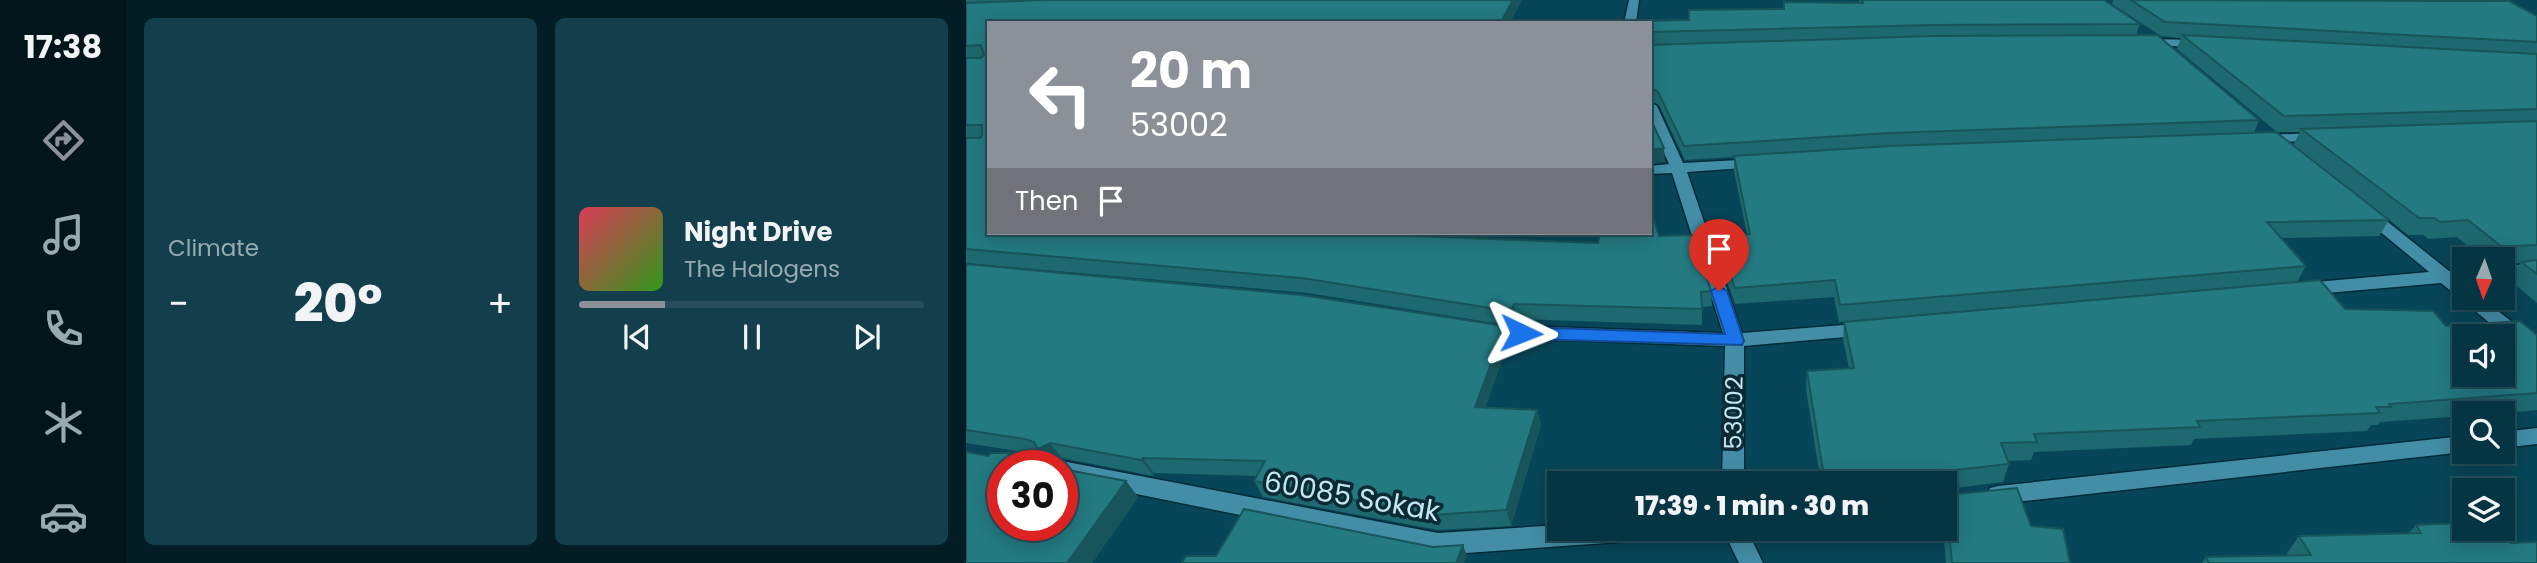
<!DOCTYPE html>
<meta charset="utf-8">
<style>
:root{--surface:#053442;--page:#133f4d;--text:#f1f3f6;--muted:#97aab2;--line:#264f5b;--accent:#8c9099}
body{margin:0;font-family:Poppins,sans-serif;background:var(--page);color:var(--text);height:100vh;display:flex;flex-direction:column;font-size:26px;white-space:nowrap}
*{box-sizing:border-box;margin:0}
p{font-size:23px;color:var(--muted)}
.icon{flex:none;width:38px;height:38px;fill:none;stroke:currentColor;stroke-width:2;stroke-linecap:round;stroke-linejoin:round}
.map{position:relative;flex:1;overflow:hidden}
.side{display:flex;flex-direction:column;gap:18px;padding:18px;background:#031d24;width:840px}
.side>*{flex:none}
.top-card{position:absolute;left:21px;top:21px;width:665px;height:214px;border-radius:0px;box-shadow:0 4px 18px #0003,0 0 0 2px var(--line);background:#8c9099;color:#fff;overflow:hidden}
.needle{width:46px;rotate:182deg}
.tools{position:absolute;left:1486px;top:247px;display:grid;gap:14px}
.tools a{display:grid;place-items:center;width:63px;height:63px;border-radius:0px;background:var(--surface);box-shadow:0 4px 18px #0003,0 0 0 2px var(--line);font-size:35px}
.speed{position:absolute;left:21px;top:450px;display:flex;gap:14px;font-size:35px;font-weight:700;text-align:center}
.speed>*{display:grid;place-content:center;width:91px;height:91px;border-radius:50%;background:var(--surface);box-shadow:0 4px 18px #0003,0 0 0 2px var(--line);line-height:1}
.speed .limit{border:10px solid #d22;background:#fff;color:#111}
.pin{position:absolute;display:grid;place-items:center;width:60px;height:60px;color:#fff;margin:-72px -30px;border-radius:50% 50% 50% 0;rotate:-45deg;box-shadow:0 0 7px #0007}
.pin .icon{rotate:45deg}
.me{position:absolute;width:77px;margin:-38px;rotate:92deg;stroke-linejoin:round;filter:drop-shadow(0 0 5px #0008)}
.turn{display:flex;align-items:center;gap:24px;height:147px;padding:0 28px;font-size:32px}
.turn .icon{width:91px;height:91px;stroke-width:2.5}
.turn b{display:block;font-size:49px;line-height:60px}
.then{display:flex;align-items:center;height:66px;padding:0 28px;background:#0003;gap:14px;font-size:26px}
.big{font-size:52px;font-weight:800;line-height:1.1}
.side .widget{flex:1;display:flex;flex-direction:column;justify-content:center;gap:10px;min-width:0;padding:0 24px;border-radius:10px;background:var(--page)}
.song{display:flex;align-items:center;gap:21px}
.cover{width:84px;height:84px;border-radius:10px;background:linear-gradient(135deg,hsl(350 70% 55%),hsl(110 70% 35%))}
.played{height:7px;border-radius:4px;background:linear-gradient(90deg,var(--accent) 25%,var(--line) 25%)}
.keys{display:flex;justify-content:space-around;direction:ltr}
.heat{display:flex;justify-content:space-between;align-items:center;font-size:38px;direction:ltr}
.side .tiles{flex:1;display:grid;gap:18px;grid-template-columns:repeat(2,1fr)}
.trip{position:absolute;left:581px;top:471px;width:410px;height:70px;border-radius:0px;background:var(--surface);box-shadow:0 4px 18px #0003,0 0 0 2px var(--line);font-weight:800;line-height:70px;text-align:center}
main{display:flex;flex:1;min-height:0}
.tab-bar{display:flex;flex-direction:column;width:126px;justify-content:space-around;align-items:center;background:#02151a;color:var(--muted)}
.tab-bar .icon{width:49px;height:49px}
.tab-bar .active{color:var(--accent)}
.tab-bar b{font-size:32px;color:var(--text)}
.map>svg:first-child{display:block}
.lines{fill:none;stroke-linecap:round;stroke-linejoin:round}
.minor-casing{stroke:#012b37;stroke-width:3}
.minor{fill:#448da6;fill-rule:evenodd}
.wall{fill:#1e696f}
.shaded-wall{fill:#18555a}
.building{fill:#237a81;stroke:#18555a;stroke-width:2;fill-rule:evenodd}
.route{fill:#1a73e8;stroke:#114b97;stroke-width:2}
.labels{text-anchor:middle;stroke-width:7;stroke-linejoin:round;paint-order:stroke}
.street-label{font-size:24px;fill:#c3e6f3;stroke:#0b2a34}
.near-street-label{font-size:28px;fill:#c3e6f3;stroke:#0b2a34}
</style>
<main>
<nav class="tab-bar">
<b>17:38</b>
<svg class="icon active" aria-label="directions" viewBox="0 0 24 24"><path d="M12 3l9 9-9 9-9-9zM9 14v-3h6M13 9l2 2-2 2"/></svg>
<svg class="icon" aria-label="music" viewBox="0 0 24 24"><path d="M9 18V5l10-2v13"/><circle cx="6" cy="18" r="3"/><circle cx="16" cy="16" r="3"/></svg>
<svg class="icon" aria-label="phone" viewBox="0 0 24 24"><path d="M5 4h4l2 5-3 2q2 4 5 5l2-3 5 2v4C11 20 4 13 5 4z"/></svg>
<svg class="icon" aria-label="climate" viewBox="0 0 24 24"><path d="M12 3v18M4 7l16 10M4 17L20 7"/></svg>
<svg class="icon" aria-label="car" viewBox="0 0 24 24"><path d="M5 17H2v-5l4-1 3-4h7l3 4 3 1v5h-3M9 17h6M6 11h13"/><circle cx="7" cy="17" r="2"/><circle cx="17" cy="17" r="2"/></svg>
</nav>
<section class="side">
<div class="tiles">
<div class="widget"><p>Climate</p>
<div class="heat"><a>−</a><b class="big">20°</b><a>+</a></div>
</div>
<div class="widget">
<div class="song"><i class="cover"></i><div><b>Night Drive</b><p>The Halogens</p></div></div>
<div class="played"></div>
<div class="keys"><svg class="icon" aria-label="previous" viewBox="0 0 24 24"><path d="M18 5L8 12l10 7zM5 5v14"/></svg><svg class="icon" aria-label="pause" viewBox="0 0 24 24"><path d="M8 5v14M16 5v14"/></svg><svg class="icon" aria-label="next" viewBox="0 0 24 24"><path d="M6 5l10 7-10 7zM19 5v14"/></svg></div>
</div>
</div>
</section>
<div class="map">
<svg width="1571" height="563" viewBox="0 0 1571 563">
<rect width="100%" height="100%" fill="#074658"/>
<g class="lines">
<defs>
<path id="minor" d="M663,0h10l-3,23h-12z
M1178,39l59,1 6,4 -6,4 -63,-4 -2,-2z
M684,102l7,4 26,57 75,-4 7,4 -7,4 -71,5 55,161 126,-10 7,1 2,5 -2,5 -7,1 -124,11v137h-22l3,-137 -241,-9 -7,-1 -2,-5 2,-5 7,-1 239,8 -51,-160 -22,1v-8l19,-2 -19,-42z
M1352,133l7,4 -2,3 -61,3 -7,-4 7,-4z
M1401,208l6,2 76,61 15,-2v12h-3l3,2v15h17l56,43v17l-7,-2 -89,-73 -137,12 -6,-2 -3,-4 3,-4 6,-2 125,-11 -68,-56 -2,-3z
M1571,264v10l-35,3v-11z
M1571,428v16l-35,4v-16z
M1498,436v16h3h-3l-466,52 -8,-2 -3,-7 3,-7 8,-2z
M96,461l376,72 121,-8v3h129l-4,7 -8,3 -238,17 -376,-76v-13h-9z
M756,528h24l17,35h-24z"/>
</defs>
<!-- minor casing -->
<use href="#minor" class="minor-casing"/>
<!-- minor -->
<use href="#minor" class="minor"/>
</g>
<!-- wall -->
<path class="wall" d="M0,0h556l-11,20 52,2v1h-574v210h440l-2,3 171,7 61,-7 52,55 1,15 -10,1v18l-185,-6 -1,5 -22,-1 -186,-30 -342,-30z
M893,0h245l36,24 -4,11 123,85 -5,13 39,12 7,-13h-23l-100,-83 4,-11 -20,-2 -49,-32 1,-4h343l81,16v287l-29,-24 12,-16h-14l-4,5v-9h-19l-26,-22 -28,2 -6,-4h-15l-19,-15 -10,16 -98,2 25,28 -9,16 48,27 101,17 91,9v75l-35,3h-38v3l-84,6 -2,3h-7l-4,6 -173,8 -3,6 -157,7 -3,8 -24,1 2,3 -6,18 -56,7v6l84,31 39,37h-124l-3,-35h1v-45h-123l-15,-94 1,-18 42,-3 -6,-28 1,-18 413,-37 -418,37 -5,-25 -99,7 -19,-54v-16h31l-13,-63v-14l-49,3 -26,-55 -9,-5v-55l90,-3 -90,2v-21l39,-3 95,-11 76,-6z
M0,264l335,31 204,31 4,15 -24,67 52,2 4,15 -30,101 -73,4 -175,-33 -9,-16 2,-5 -102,-3 -1,3 -91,-18 -8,5 3,3h-54v59h59v-56l64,12 12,16 -46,66h-126v-111l22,4 3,-3h38l-63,-10z
M1450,525l95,18 26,20h-335l4,-6 82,-2 -1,-2 12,-17 109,-2z"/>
<!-- shaded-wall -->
<path class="shaded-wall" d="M547,0h9l-13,23 -7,-3z
M698,148l1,14 -15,2v-14z
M450,233h13l-10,18 -5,-15z
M548,304l3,15 -1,5 -4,-15z
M539,326l4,15 -29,82 -5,-16z
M571,410l4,15 -30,101 -5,-16z
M84,443l12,15 -8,5 3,3h-9l-1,-6 -9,-11z
M177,458l11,15 -1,3 -12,-16z
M160,481l12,16 -46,66h-25z
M497,545l4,11 -3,7h-8z"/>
<!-- building -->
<path class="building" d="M77,0h470l-11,20 61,2 -1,1h-573v210h427l-2,3 184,7 2,-10h50v-26l9,29 34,-1 18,56 -10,1 1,17 -188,-5 -2,5 -22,-1 -188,-30 -336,-29v-111h14l2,-3v-10h-16v-67h15l3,-3 -3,-10 -15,1v-43z
M895,0h243l36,24 -208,1 -282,7v-9h-4v-2l43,-1v-10l95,-1v-7l79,1z
M1165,0l378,1 28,15v26l-372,-20z
M1191,35l102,85 -370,13 -205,13 -26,-54 -8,-5v-42l282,-9z
M1216,35l355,19v55l-253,7z
M684,118l14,30 -14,2z
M1571,121v124l-22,1 -3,9 -44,-35 -28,2 -6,-4h-15l-118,-89z
M1310,132l113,88 -122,2 39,44 -466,39 -5,-25 -100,8 -19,-54h34l-16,-78 156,-10z
M1571,260v14l-16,-12z
M0,264l335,31 204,31 -30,81 62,3 -31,100 -74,5 -178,-34 11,-20 -122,-3 -2,2 -91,-17 -12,6 -4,-7 -9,-3 -59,-9z
M1354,280l25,29 88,2 13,15 74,-5 17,14v58l-148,11 2,3h-15l4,6 -183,8 3,6 -166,7 3,8 -36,1 8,21 -63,7 1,24 70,-7 14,38 32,3 7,34h-118l-9,-93 -119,7 -17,-106 47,-3 -10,-46zM1498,336h38v38h-38z
M0,452l22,4 3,-3h55l2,13h-45v59h59v-56l64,12 -59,82h-101z
M278,509l189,38 30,-2 -7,18h-274l4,-7h30z
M1498,523v5h35l12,15 26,-1v21h-328l-3,-6 105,-2 -12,-19 122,-3 -5,-8z"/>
<!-- route -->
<path class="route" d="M753,286l8,5 17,50 -2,4 -221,-6 -8,-6 8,-6 204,7 -14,-43z"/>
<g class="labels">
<!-- street labels -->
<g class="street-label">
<text transform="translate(768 413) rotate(-89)" y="8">53002</text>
</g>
<!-- near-street labels -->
<g class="near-street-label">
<text transform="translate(386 496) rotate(10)" y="10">60085 Sokak</text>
</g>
</g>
</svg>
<div class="tools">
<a><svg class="needle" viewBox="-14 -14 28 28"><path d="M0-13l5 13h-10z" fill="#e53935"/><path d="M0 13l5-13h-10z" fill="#97aab2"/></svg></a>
<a><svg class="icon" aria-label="sound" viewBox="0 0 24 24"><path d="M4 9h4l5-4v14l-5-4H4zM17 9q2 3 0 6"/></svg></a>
<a><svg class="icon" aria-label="search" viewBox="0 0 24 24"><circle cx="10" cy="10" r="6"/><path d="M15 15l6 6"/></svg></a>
<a><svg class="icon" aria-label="layers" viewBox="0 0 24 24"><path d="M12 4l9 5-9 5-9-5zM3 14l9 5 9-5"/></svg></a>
</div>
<div class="speed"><div class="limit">30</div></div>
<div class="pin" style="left:753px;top:291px;background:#d93025"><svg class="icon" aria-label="arrive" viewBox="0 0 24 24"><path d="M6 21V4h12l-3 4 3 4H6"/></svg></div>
<svg class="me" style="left:555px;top:333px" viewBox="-20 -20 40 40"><path d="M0-17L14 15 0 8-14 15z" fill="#1a73e8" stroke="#fff" stroke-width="4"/></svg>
<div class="trip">17:39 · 1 min · 30 m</div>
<div class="top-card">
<div class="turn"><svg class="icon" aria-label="left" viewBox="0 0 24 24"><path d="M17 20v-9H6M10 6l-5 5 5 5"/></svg><div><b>20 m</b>53002</div></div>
<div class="then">Then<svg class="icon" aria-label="arrive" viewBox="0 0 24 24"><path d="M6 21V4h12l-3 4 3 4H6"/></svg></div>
</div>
</div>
</main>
